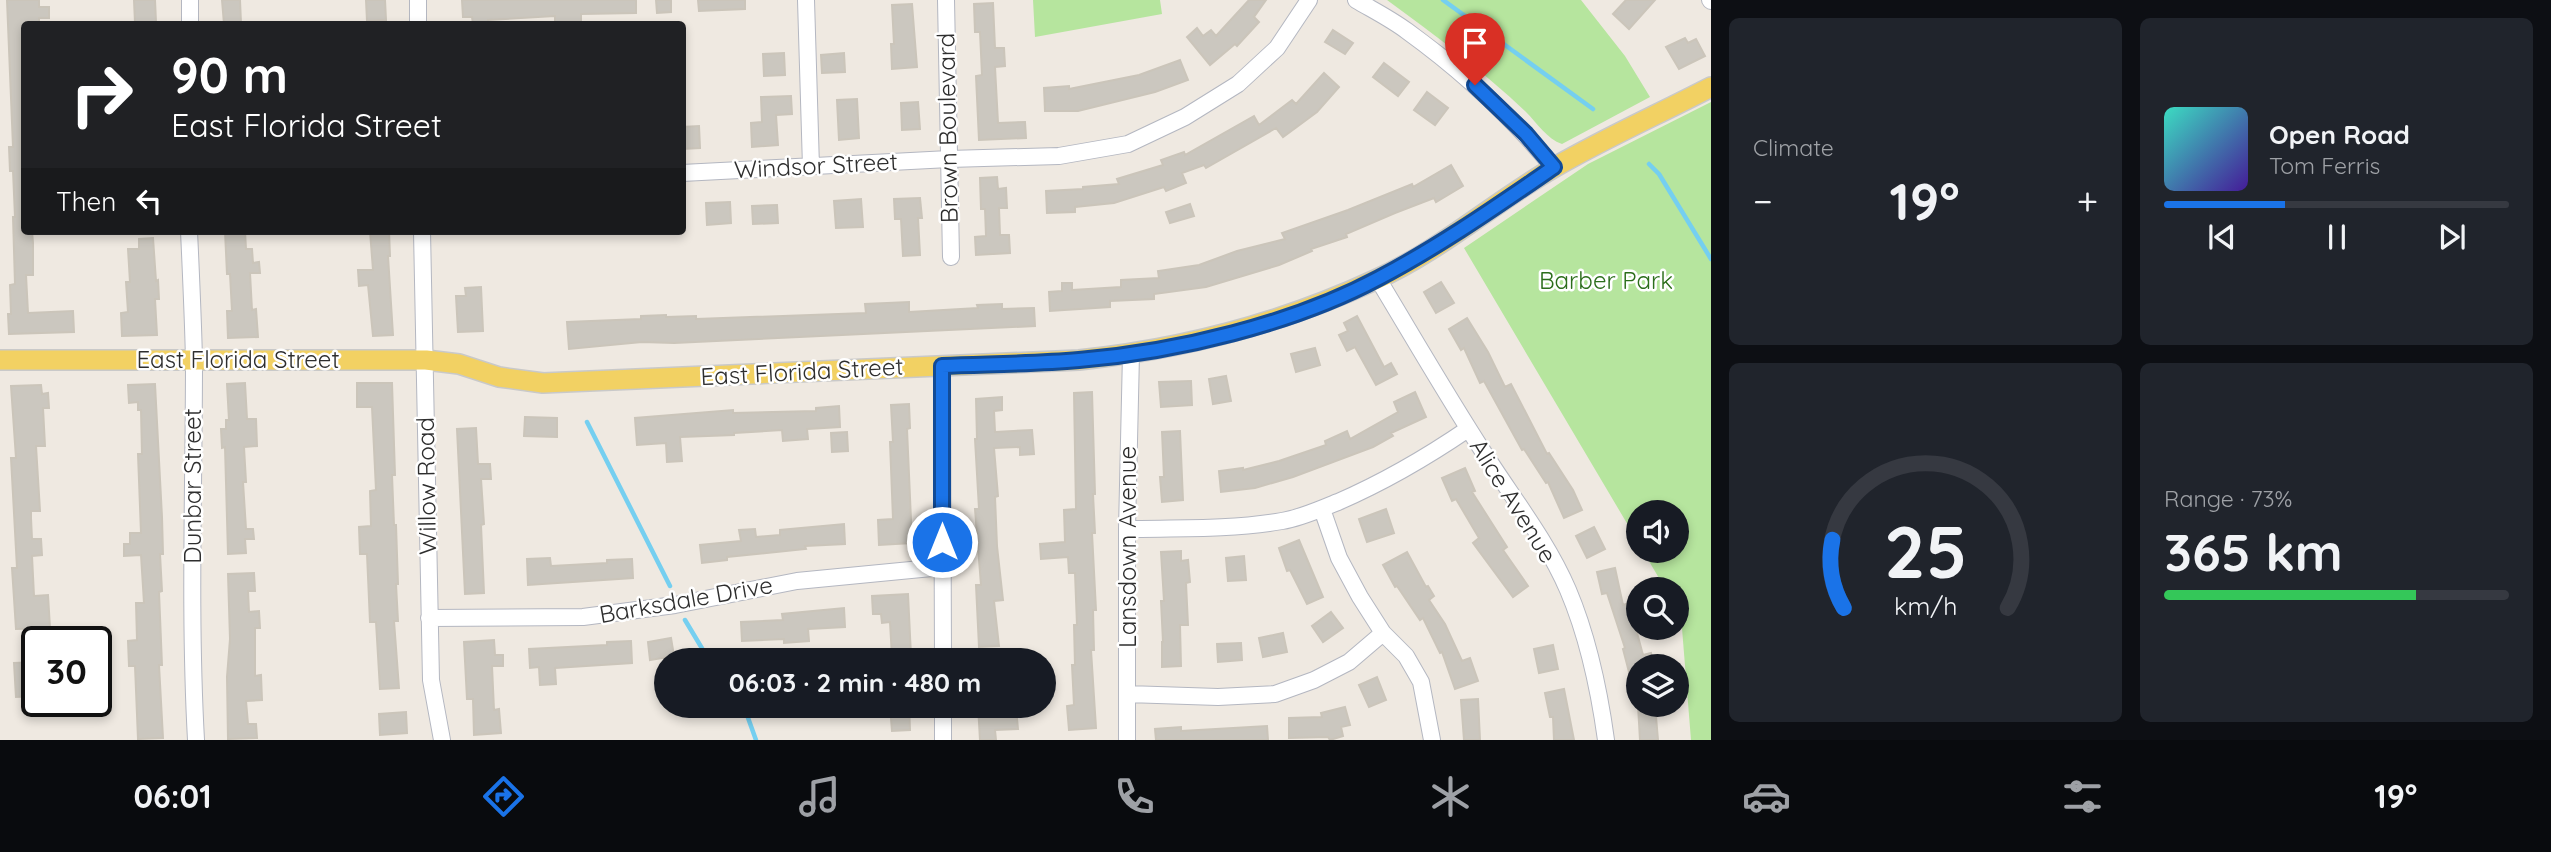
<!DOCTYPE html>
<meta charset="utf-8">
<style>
:root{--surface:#171b24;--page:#20242c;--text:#f1f3f6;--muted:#9ea1a6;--line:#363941;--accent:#1a73e8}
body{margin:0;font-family:Quicksand,sans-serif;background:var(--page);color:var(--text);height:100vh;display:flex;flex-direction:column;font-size:26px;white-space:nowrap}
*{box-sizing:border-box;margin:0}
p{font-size:23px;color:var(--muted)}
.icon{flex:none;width:38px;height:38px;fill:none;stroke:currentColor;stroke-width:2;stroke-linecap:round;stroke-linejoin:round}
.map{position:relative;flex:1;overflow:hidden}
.details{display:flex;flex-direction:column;gap:18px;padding:18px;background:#0d0f14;width:840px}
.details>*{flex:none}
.hud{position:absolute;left:21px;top:21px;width:665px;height:214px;border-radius:7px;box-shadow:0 4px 10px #0003;background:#202124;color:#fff;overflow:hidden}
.tools{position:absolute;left:1626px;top:500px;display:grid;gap:14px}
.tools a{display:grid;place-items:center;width:63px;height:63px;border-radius:50%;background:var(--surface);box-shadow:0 4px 10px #0003;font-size:35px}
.speed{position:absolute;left:21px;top:626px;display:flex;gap:14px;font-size:35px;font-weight:700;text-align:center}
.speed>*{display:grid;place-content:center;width:91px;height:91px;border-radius:50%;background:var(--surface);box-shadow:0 4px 10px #0003;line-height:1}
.speed .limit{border:4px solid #111;border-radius:10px;background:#fff;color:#111}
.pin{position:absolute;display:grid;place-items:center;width:60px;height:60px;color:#fff;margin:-72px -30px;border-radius:50% 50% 50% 0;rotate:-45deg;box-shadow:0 0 7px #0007}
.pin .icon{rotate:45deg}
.me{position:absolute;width:77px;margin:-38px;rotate:0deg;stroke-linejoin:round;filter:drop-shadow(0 0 5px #0008)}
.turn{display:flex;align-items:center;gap:24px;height:147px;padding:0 35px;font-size:32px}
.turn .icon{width:91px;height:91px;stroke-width:2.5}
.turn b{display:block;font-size:49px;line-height:60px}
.then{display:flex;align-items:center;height:66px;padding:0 35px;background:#0003;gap:14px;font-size:26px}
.big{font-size:52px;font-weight:800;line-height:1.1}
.details .widget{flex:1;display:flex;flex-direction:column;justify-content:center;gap:10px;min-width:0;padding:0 24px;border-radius:10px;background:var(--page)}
.details .dial{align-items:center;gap:0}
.dial svg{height:182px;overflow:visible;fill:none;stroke:var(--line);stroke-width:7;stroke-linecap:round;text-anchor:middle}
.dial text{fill:var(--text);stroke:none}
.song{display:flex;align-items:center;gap:21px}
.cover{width:84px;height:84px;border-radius:10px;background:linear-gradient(135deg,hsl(170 70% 55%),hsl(260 70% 35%))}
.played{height:7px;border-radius:4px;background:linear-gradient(90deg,var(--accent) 35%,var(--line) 35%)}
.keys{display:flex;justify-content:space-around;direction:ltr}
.heat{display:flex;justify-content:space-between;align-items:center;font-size:38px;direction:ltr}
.charge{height:10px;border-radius:5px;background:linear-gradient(90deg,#34c759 73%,var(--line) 0)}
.details .tiles{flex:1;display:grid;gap:18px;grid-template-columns:repeat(2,1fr)}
.trip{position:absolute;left:654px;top:648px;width:402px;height:70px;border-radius:35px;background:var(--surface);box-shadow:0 4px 10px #0003;font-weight:800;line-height:70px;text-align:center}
.menu{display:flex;height:112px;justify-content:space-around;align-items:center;background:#090b0e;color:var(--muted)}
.menu .icon{width:49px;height:49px}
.menu .current{color:var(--accent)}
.menu b{font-size:32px;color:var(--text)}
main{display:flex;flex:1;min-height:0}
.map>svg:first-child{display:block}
.green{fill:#b6e59e}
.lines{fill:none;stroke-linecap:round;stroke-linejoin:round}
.stream{stroke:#75cff0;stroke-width:4.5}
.building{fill:#cbc7bf;stroke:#cbc5ba;stroke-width:2}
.minor-casing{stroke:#b4b7c1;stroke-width:18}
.major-casing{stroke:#c9c9c9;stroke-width:22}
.minor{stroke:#fff;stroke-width:16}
.major{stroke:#f2d163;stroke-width:19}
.route-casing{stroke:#114b97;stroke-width:18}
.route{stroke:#1a73e8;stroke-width:12}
.labels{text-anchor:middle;stroke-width:5;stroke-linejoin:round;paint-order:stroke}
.street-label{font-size:24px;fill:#2e2e2e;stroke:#fff}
.park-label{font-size:24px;fill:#2c6e1b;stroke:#fff}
</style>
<main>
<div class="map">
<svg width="1711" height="740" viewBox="0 0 1711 740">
<rect width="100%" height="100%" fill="#efe9e1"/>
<!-- green -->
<path class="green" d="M1033,0h127l2,14 -127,23z
M1387,0h194l44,56 25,41 -88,47c-15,-5 -25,-21 -36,-32 -43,-41 -91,-77 -139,-112z
M1711,102v638h-20l-10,-124 -4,-8 -1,-18h-10l-23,-39h33v-38h-38v29l-174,-294 124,-84z"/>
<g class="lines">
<!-- stream -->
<path class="stream" d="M1443,0l150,109
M1649,164l10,10 52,85
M587,422l83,164
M685,620l24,40
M740,705l7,10 9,25"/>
</g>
<!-- building -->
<path class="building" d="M7,0h32v7h10v11h-10v6h-15v207h8l1,12v32h-7l2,38 45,-2 1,21 -65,2 -1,-20h3l-1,-29 5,-1 -2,-67h2l-2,-46h-3l-1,-24h4z
M134,0h21l1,22 -21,1z
M222,0h18l1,23 -17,1z
M366,0h19l1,20 -19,1z
M462,0h174v13l-55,1v10h-26v-8l-67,4v4h-15l-1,-7h-9z
M656,0h15v12l-14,1z
M698,0h47v9l-46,2z
M1249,0h17l-12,17 5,5 -22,24 -2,-2 -25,21 -23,-28 10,-9 6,8 8,-6 5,6z
M1626,0h29l-26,29 -16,-15z
M993,3l2,45h9l1,18 -10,1 3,56 27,-1 1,16 -47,2 -3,-64 6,-1 -2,-43h-5l-1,-28z
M912,4l5,63 -25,2 -1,-25h3l-2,-39z
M1333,30l20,13 -8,11 -20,-12z
M1685,38l3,5 8,-4 9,17 -26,13 -13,-22z
M784,53l1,22 -21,1 -1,-22z
M844,53l1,19 -23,1 -1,-18z
M1180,60l8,20 -33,12 -77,19h-33l-1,-23 25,-2v3l70,-14z
M1384,63l25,19 -11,14 -25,-19z
M1324,73l15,14 -22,25 -34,25 -7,-9 -70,40 -2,-3 -22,8 4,10 -20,8 -2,-4 -50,16 -39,4v5l-28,1 -1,-22 37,-2v-2l36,-3 -2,-5 46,-14 -2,-5 23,-8 1,3 69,-39 5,9 33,-25 4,4z
M1427,92l21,16 -13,17 -21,-15z
M791,96l1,18 -16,1 2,30 -26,2 -1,-24 11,-1 -1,-25z
M857,99l2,39 -20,2 -2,-40z
M918,102l2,27 -18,1 -1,-27z
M699,126l1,22 -18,1v-22z
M1451,165l12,21 -27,16 -2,-4 -39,15 -49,21 1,3 -36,12 1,2 -33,14 -73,22 -52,7v5l-44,2v6l-60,4 -1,-19 13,-1v-8h10v7l49,-3v-7l38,-2 -1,-7 41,-6 38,-14 48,-12 -3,-6 66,-23 64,-26 1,3z
M997,177l1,12 8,-1 1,20h-8l1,27h9l1,18 -34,2 -1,-18 11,-1 -1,-27h-4l-1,-31z
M920,198l2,20h-4l2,37 -17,1 -2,-37h-6l-1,-20z
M861,199l2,28 -27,1 -2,-27z
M730,202l1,21 -24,2 -1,-22z
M1190,204l4,12 -24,7 -4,-11z
M777,205l1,18 -25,1 -1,-18z
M225,231h20l1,18h6l1,14 6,-1 1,11h-10l2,37 4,-1 2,28 -30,1 -1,-27h5l-2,-37h-3z
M370,231h19l1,25h-2l5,79 -20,1 -5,-51 -9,1 -1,-16h15z
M153,238l3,43 2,-1 1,19h-4l2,36 -35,1 -1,-23 7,-1 -2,-30h4l-2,-33h11v-10z
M1441,282l13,21 -18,10 -12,-21z
M481,287l2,44 -25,1 -2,-36h10l-1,-8z
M909,302v10l69,-4 -1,-3 25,-1v5l32,-1 1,18 -361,17 -32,-1 -73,7 -2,-27 74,-3v-3l25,-1v2l30,-1v3l170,-6 -1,-9z
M1357,316l27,51 7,-4 6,11 -21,11 -21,-38 -8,4 -8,-16 9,-4 -4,-8z
M1467,318l21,34 17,35 6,-3 36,70 2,-1 24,37 9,20 -18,8 -16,-36 -2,1 -22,-34 -2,1 -38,-69 -4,2 -16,-35 -3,2 -12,-21z
M1315,348l5,17 -24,7 -5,-18z
M1226,376l5,25 -18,3 -4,-25z
M1191,381l1,24 -31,2 -2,-25z
M245,383l2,36h9l1,27 -13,1 2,35h-3l3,47h7l1,10h-9l1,14 -18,1 -3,-107 -3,1 -1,-19h5v-9h3l-2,-36z
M357,383h35l3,92h-3l2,50h2l2,59h-2l2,37h-4l5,67 -19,1 -4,-67h-6l-3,-68h-7l-1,-27 12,-1 -1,-35 6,-1 -4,-83h-15z
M155,384l7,133 1,37h-3l2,37 -3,1 3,73h-3l4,73 -25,1 -3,-73h-6l-1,-25 9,-1 -1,-37h8l-3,-48 -17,1v-12h6v-11h11l-3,-79h4l-1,-44h-3v-8l-9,1 -1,-18z
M41,385l1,9 6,-1 1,15h-6l2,38h-9l4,65h-9v7l1,21h9l1,16 -10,1 2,40 14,-1 2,33 -34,1 -4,-61h5l-6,-110h5l-5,-72z
M1092,392l3,102h-2l2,39h-3l4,77h-3l1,40h-3l5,78 -27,2 -2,-24 7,-1 -2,-40h3l-1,-40h3l-2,-52h-6l-1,-16 -27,2 -1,-15 25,-2 -1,-32 12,-1 -2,-116z
M1415,392l11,25 -35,16 2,3 -20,11 -80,30 -38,11 -34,4 -2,-21 24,-3v2l36,-9 47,-16 -1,-4 22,-10 3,8 48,-27 -4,-10z
M1002,397v13l-8,1 1,21 37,-2 2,24 -14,1v-8l-26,1 4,48 -3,1 2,49 6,54 -9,1 5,45 -20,1 -3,-62h5l-6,-76h4l-4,-70h2l-1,-40z
M909,404l1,24 -3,1 5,114 -33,2 -1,-25 15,-1 -3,-77h3l-2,-37z
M839,406l1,21 -33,2 1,10 -25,2 -1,-11 -48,3v2l-54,2 2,24 -15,1 -1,-19 -29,2 -2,-27 98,-8v3l83,-2v-3z
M525,417l32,1v19l-33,-1z
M476,428l2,36h12l1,15h-10l3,45 -3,1 3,68 -19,1 -8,-165z
M1180,431l3,69 -21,2 -2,-25h4l-2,-45z
M847,432l1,19 -16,1 -1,-19z
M1465,468l10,23 -3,1 35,55 -4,3 25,36 -15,11 -40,-54 6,-5 -23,-39 -4,2 -10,-23z
M1386,509l8,24 -27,9 -8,-23z
M844,524l1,20 -40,2 1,3 -79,8v3l-25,3 -2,-18 41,-4 -2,-11 16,-1 1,8 24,-2v-5z
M1594,527l11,22 -18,9 -11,-22z
M1299,540l24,57 -16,7 -17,-34 -3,1 -8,-23z
M1181,551v10l7,-1 2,22 -4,1 2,42h-8l1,41 -19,1v-25h1l-2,-41h3l-3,-49z
M1407,552l19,35 2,-1 6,10 -5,4 16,24 17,37 8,-3 8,23 -23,8 -13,-37 -2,1 -17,-35 -3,2 -23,-34 -2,1 -12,-22z
M1244,556l2,24 -18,1 -2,-23z
M550,558l1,8 56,-3v-3l25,-1 1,19 -105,7 -1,-26z
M1615,568l8,37 6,-2 14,52 8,-2 3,14h-16v3l-9,2 -6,-23 2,-1 -18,-55 -5,1 -5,-22z
M254,573l1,18h-7l1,21 10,-1 1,17h-5v48l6,-1 1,25 -16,1 2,23h8l1,14 -29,1 -1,-62 3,-38 -2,-65z
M908,594l3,62 -19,1 -2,-35 -8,1 -1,-9h-8l-1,-18z
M844,608l1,19 -37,2 1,12 -25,2v-4l-42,2 -1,-19 42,-2 -1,-6z
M1331,612l12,16 -20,14 -11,-16z
M1283,633l4,19 -24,5 -4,-19z
M671,638l3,18 -24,4 -2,-18z
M494,640l1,15h8v11h-11l2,44 5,-1 2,24 -27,2 -1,-36h-6l-3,-57z
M631,641l1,22 -77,5 1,16 -16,1 -1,-18 -9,1 -1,-19 78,-4v-3z
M1241,643l1,17 -24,2 -1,-18z
M1553,645l5,24 -19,4 -5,-24z
M37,662v34l-21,1 -2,-34z
M1377,677l9,23 -17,7 -10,-22z
M1564,689l10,51h-20l-1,-23h-3l-5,-24z
M1478,699l2,41h-16l-3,-40z
M909,705l1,25 -18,1 -2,-25z
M978,705h19l1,4 18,-1 2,21 -23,1 1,10h-16z
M1638,705h17l3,35h-18z
M1345,707l5,18 -9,2 2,9 -13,4 -2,-3 -39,1v-20l33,-1 -1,-4z
M406,712l1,21 -27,2 -1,-21z
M1267,726l1,14h-112l-1,-11 26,-2v4z"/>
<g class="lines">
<defs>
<path id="minor" d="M418,0v24
M806,0l5,167
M946,0l5,257
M1356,0c17,10 35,19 51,31 54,39 104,85 147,137
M1710,0l1,1
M190,24v-24
M682,173l267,-14 110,-3 69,-12 57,-27 53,-33 39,-36 32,-48
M189,231c2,43 4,86 5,129 0,126 -5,253 2,380
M422,231l9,449 11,60
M1378,279c35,58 69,117 106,174 28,44 63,88 84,137 20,47 31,99 38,150
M942,366l1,294
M1322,509l17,49 21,39 23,36 23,23 15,26 11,58
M1127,529c51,-1 104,1 155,-8 19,-3 38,-12 56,-19 46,-20 89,-45 130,-73
M429,618l154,-1 92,-12 122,-24 145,-14
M1127,694l91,3 57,-3 39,-14 35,-18 34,-29
M943,705v35
M1127,740v-211l4,-175"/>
<path id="major" d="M0,360h426l33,4 40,13 44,6 536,-23c105,-11 201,-36 296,-80 65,-29 119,-78 180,-113 50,-29 104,-53 156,-80"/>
</defs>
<!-- minor casing -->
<use href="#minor" class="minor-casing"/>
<!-- major casing -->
<use href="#major" class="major-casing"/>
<!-- minor -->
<use href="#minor" class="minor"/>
<!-- major -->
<use href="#major" class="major"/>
</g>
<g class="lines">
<defs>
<path id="route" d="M942,542v-176c46,-2 92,-2 137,-6 97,-8 214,-36 300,-82 61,-32 118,-72 175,-111l-28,-33 -51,-49"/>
</defs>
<!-- route casing -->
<use href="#route" class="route-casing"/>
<!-- route -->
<use href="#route" class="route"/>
</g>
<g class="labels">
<!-- street labels -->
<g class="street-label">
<text transform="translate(948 128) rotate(-91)" y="8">Brown Boulevard</text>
<text transform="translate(816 166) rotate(-3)" y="8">Windsor Street</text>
<text x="238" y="368">East Florida Street</text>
<text transform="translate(802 372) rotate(-3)" y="8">East Florida Street</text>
<text transform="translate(193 486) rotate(-90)" y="8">Dunbar Street</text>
<text transform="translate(427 486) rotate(-91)" y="8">Willow Road</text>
<text transform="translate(1513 501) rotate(58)" y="8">Alice Avenue</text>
<text transform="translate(1128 547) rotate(-90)" y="8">Lansdown Avenue</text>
<text transform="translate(686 600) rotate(-10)" y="8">Barksdale Drive</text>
</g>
<!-- park labels -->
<g class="park-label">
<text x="1606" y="289">Barber Park</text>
</g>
</g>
</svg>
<div class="tools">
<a><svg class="icon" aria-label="sound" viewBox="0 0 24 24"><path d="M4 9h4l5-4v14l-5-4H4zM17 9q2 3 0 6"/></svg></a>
<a><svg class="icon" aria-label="search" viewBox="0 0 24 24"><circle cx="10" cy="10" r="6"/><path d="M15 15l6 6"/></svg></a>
<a><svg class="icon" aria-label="layers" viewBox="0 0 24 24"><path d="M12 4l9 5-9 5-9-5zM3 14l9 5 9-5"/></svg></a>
</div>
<div class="speed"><div class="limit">30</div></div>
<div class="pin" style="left:1475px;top:85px;background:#d93025"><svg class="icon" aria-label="arrive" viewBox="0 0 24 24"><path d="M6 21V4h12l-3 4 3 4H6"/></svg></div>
<svg class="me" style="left:942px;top:542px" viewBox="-20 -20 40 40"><circle r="17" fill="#1a73e8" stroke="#fff" stroke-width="3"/><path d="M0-11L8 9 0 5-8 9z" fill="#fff"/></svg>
<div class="trip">06:03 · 2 min · 480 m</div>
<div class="hud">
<div class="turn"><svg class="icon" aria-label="right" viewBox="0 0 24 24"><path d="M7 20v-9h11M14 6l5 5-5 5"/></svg><div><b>90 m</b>East Florida Street</div></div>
<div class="then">Then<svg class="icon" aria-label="left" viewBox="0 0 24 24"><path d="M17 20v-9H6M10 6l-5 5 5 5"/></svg></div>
</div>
</div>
<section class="details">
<div class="tiles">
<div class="widget"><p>Climate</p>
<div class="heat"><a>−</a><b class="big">19°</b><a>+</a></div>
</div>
<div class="widget">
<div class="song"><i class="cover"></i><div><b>Open Road</b><p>Tom Ferris</p></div></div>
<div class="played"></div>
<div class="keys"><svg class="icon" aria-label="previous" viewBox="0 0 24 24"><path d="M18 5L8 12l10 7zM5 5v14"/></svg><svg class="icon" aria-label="pause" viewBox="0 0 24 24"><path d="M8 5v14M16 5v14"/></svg><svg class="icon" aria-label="next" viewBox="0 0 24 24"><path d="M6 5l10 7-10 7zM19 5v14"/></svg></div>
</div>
<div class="widget dial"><svg viewBox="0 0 100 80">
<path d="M14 69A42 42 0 1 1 86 69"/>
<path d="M14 69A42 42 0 0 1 9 39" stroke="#1a73e8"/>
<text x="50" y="56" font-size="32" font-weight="700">25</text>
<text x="50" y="72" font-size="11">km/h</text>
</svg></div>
<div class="widget"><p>Range · 73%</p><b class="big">365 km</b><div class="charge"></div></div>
</div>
</section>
</main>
<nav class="menu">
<b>06:01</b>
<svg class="icon current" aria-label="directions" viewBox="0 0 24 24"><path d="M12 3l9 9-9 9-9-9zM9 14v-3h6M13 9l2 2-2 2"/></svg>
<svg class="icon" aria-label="music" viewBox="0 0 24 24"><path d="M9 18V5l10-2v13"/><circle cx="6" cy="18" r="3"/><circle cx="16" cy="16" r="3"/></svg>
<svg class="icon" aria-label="phone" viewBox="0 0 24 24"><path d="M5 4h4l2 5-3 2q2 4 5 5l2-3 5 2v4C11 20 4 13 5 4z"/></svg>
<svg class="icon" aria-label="climate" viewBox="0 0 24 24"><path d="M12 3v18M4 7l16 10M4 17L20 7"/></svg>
<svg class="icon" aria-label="car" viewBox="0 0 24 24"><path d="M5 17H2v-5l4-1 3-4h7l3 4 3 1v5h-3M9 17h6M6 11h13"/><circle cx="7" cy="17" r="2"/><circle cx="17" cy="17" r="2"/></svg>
<svg class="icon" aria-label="filters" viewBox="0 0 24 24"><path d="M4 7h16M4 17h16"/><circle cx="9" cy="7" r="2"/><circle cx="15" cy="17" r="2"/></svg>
<b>19°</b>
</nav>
